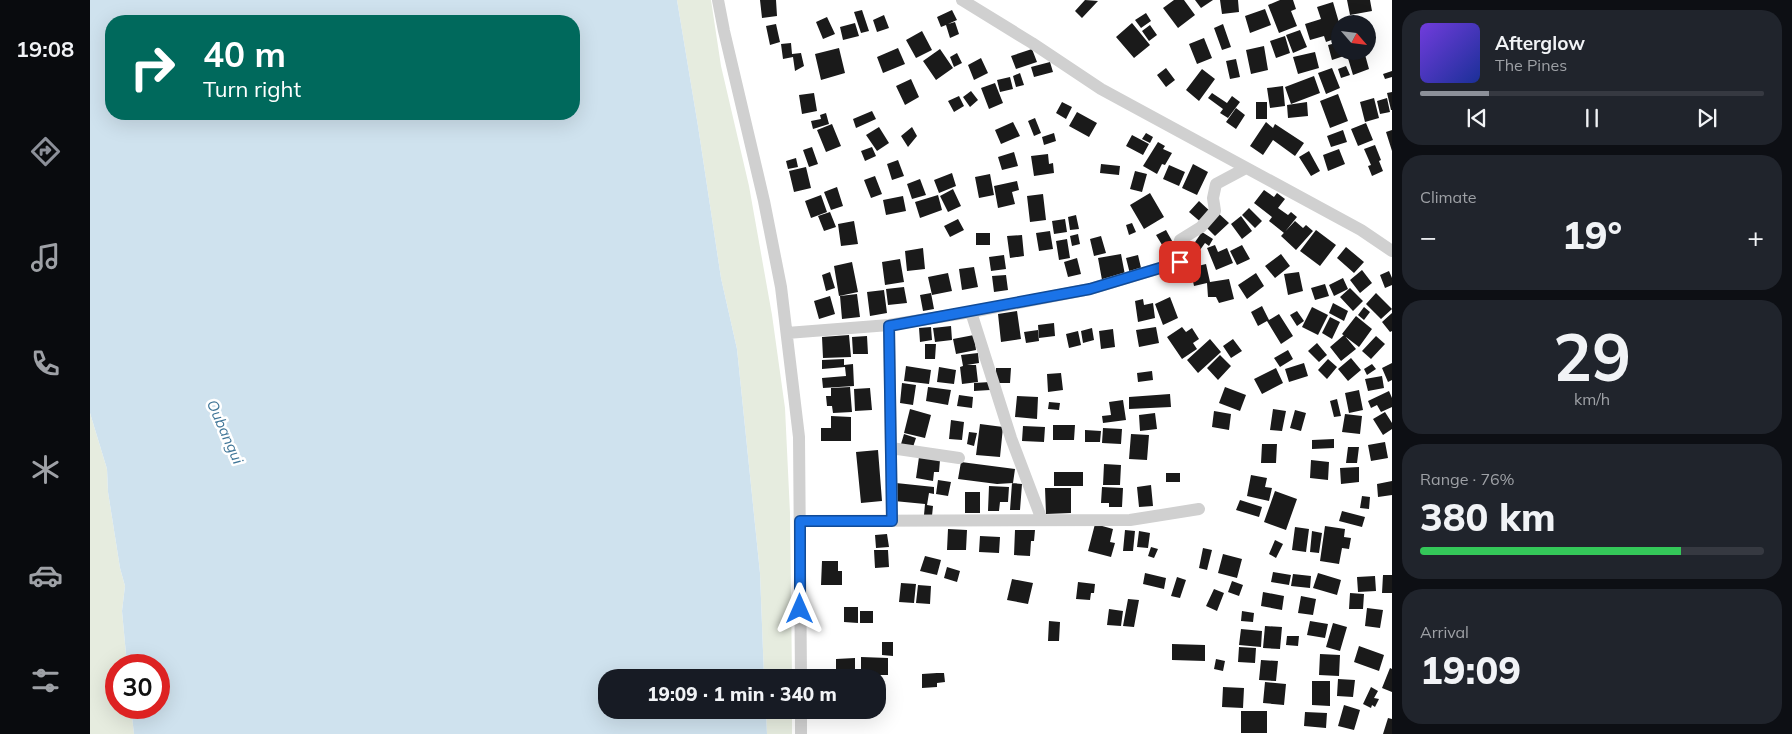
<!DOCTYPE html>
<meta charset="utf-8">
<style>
:root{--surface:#171b24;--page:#20242c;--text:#f1f3f6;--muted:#9ea1a6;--line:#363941;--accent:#8c9099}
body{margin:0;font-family:Mulish,sans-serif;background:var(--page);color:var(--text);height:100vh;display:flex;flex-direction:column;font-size:19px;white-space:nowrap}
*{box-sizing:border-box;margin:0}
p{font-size:16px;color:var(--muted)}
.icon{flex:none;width:28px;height:28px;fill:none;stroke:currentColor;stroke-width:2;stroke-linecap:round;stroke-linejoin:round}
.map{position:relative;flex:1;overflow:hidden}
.drawer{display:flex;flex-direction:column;gap:10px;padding:10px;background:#0d0f14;width:400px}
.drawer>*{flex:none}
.guide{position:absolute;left:15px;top:15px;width:475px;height:105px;border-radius:20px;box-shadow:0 5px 20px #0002;background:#00695c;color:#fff;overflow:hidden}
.needle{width:32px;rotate:118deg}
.controls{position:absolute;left:1241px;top:15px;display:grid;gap:10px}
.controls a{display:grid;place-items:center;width:45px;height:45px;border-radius:50%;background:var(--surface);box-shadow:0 5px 20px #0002;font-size:25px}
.speed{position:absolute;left:15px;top:654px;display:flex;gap:10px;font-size:25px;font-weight:700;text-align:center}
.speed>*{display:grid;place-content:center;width:65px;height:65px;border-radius:50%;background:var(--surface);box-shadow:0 5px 20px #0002;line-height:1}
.speed .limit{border:8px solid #d22;background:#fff;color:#111}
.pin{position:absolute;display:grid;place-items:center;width:42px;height:42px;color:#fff;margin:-21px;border-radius:10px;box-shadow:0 2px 8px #0006}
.me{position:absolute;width:55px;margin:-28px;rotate:0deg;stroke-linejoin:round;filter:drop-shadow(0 0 4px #0008)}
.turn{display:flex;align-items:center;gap:18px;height:105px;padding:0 15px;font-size:22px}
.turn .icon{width:65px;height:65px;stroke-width:2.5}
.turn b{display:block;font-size:35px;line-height:42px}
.big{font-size:38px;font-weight:800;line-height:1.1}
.drawer .widget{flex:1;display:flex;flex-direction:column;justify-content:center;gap:8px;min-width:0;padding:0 18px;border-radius:20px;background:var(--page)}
.drawer .dial{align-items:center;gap:0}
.dial b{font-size:65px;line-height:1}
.song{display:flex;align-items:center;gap:15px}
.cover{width:60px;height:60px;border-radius:8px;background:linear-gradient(135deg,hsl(260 70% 55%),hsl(230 70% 35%))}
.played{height:5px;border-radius:2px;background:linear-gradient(90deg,var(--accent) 20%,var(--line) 20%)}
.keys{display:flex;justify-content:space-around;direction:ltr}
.heat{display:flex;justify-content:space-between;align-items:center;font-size:28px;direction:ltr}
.charge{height:8px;border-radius:4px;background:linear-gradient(90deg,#34c759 76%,var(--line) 0)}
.trip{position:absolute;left:508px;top:669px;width:288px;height:50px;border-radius:20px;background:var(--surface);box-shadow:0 5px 20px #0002;font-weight:800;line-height:50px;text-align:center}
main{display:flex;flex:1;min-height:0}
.menu{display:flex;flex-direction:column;width:90px;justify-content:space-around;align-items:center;background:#090b0e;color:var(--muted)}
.menu .icon{width:35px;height:35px}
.menu .selected{color:var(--accent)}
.menu b{font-size:22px;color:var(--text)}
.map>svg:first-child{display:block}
.green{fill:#e6ecdf}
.water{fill:#cfe2ee;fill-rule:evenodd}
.building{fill:#1a1a1a}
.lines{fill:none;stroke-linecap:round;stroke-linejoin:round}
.street{stroke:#d0d0d0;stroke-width:12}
.route-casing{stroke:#114b97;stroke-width:12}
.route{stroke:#1a73e8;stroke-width:9}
.labels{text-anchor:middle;stroke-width:5;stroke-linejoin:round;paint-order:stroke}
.water-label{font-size:15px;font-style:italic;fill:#3f7597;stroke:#fff}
</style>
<main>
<nav class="menu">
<b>19:08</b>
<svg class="icon selected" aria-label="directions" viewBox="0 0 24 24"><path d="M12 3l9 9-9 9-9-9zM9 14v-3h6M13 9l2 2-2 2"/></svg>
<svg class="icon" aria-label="music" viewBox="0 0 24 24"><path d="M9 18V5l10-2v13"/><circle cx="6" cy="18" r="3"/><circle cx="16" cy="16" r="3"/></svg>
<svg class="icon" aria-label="phone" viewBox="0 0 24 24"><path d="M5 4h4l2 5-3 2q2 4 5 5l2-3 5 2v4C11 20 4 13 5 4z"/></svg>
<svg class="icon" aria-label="climate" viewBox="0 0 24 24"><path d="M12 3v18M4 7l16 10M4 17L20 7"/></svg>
<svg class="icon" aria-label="car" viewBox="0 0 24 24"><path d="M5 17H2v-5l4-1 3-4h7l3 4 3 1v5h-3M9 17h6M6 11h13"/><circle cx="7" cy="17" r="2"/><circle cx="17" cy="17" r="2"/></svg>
<svg class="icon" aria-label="filters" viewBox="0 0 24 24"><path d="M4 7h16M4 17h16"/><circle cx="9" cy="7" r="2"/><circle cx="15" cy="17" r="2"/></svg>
</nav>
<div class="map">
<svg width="1302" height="734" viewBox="0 0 1302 734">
<rect width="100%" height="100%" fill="#fff"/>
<!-- green -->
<path class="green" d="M587,0h34l10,66 28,120 23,129 13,93 5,105 2,164h-28l-4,-104 -23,-224 -16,-71 -23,-152z
M0,413l17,56 1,23 12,76 5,18 -3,25 5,54h-11v43h15l3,26h-44z
M676,710h26v24h-25z"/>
<!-- water -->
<path class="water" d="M0,0h587l21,126 23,152 16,71 23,224 4,104 -158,1v32h160l1,24h-633l-3,-26h28v-43h-32l-5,-54 3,-25 -5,-18 -12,-76 -1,-23 -17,-56zM21,21h463v93h-463z"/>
<!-- building -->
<path class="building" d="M670,0h16l1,16 -15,2z
M995,0l13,1 -16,17 -7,-7z
M1084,0h10l11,15 -17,13 -15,-20z
M1105,0h18l-12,8z
M1130,0h18l1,12 -17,2z
M1190,0h13l3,9 -5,2 6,15 -18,7 -11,-28z
M1257,0h23l2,11 -22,4z
M1243,2l7,24v11l-14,5 -2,-6 -14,4 -5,-16 16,-5 -4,-12z
M1175,9l6,16 -21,8 -5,-17z
M772,10l7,21 -8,2 -7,-21z
M862,10l5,10 -9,4 7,-2 4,12 -9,4 -4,-13 -5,2 -4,-10z
M1056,13l5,8 -10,7 -6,-8z
M794,15l5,13 -12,4 -4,-12z
M737,17l8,17 -12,5 -7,-17z
M765,23l4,13 -16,4 -3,-13z
M1042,23l18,22 -16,13 -18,-21z
M686,24l4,18 -10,3 -4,-19z
M1133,24l8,23 -9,3 -8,-22z
M1060,25l7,10 -8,6 -7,-10z
M1278,25l5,14 -5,2z
M1210,30l7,17 -14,6 -7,-18z
M832,31l10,19 -16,8 -10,-18z
M1195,36l5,17 -14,5 -6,-17z
M1114,38l8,20 -15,6 -8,-20z
M1250,42v9h10l1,3 13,-3 5,18 -16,6 -6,-20 -15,5 -4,-15z
M701,43l1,11 9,-1 3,13 -9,5 -2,-14 -10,2 -2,-15z
M1174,46l4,24 -17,4 -5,-24z
M749,48l6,25 -24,7 -6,-26z
M808,48l7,16 -22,9 -6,-16z
M850,49l13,19 -17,12 -13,-19z
M942,49l5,13 -21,7 -5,-13z
M1225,52l4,16 -21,6 -5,-17z
M867,53l5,10 -8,4 -4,-10z
M891,58l7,15 -14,7 -6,-15z
M1146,59l4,18 -10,2 -4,-18z
M960,62l3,10 -19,5 -3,-10z
M1256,66l4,9 -9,3 -3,-9z
M1076,68l9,12 -9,7 -9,-12z
M1242,68l8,20 -14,6 -8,-21z
M1112,69l13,10 -16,22 -13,-11z
M1302,71v6l-7,2 -2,-5z
M930,73l4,12 -8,2 -3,-11z
M1224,76l6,17 -29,11 -6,-17z
M920,77l3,12 -13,3 -3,-12z
M821,79l8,18 -14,8 -9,-19z
M905,83l8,20 -14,6 -8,-21z
M1193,86l2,20 -15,2 -3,-20z
M881,91l7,9 -8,7 -7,-10z
M1302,92v18h-1l-4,-17z
M724,93l3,18 -15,3 -3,-19z
M1122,93l15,10 5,-7 8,6 -12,16 -8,-5 3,-4 -15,-11z
M1248,94l10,27 -18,7 -10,-27z
M869,96l5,10 -10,6 -6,-11z
M1284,98l5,20 -14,4 -5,-20z
M1297,98l3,14 -10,2 -3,-13z
M972,102l10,5 -6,12 -10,-6z
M1166,102h11v17h-11z
M1217,102l1,14 -20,2 -1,-13z
M1146,108l9,7 -9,14 -10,-7z
M782,111l4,8 -20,9 -3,-9z
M987,112l20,11 -8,14 -20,-11z
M736,113l3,11 -16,5 -2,-8 10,-2 -1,-4z
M945,118l6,15 -7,3 -6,-15z
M923,122l7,14 -19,8 -6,-14z
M1176,122l7,6 2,-4 29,19 -9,13 -22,-16 -10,15 -13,-9z
M1276,123l7,17 -15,6 -7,-17z
M742,124l9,22 -15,6 -9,-22z
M789,127l10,16 -12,8 -11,-16z
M822,127l5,9 -9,11 -7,-11z
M1253,130l4,12 -16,5 -4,-11z
M1302,130v21l-6,-19z
M964,133l2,8 -12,4 -2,-8z
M1056,133l7,4 -3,6 -8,-4z
M1042,135l17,9 -6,11 -17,-9z
M1068,142l7,4 -2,3 9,4 -7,12 -3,-1 -5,10 -14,-8z
M1285,145l6,15 -2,1 4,10 -11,5 -4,-10 3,-1 -7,-16z
M722,147l6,17 -9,3 -6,-17z
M782,147l4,9 -11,5 -4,-10z
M1249,149l6,15 -17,7 -5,-16z
M1219,151l11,20 -9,5 -12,-19z
M924,152l4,14 -16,4 -4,-13z
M958,154l1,10 4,-1 1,10 -20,3 -3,-20z
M706,158l2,9 -10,2 -2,-8z
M808,160l6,16 -12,4 -5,-16z
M1011,164l19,2 -1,9 -19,-2z
M1103,164l15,8 -11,23 -15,-7z
M1079,165l16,7 -6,14 -16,-7z
M716,167l5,21 -17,4 -5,-21z
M1045,171l12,3 -5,18 -12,-3z
M862,173l4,13 -17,7 -5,-13z
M900,174l4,21 -15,3 -4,-21z
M785,176l7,18 -11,4 -7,-18z
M830,179l6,16 -14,4 -5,-15z
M927,181l2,9 -7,2 3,12 -17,4 -4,-22z
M747,187l6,19 -12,4 -7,-18z
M863,189l8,17 -13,6 -8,-16z
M1174,190l10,7 3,-4 8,6 -7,9 10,7 3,-3 6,5 -13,16 -15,-12 3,-4 -18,-14z
M1060,193l14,24 -20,12 -14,-24z
M953,194l3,26 -16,2 -3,-26z
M731,195l6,17 -16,6 -6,-17z
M848,195l4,15 -22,8 -5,-16z
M813,196l3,15 -20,4 -3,-15z
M1109,201l13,12 -9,11 -14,-12z
M1159,208l13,13 -7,7 -13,-13z
M740,212l6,15 -12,4 -6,-15z
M1127,212l12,11 -14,13 -10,-10z
M986,215l3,14 -9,1 -2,-13z
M1151,216l11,15 -10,8 -11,-15z
M868,219l6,11 -14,7 -6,-11z
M975,219l2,13 -13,2 -2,-13z
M764,221l4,23 -17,2 -3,-22z
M1205,221l8,7 3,-3 7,6 -17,19 -15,-14z
M1042,223l4,9 -7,3 -3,-10z
M1076,230l10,18 -9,5 -11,-18z
M1226,230l20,15 -16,21 -20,-15z
M960,231l3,18 -14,2 -3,-18z
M1112,232l11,7 -4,7 -4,-3 -5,7 -7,-5z
M886,233h14v12h-14z
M988,234l2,10 -8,2 -2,-10z
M932,235l2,21 -14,2 -3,-22z
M1011,236l5,17 -12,3 -4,-17z
M977,239l3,19 -11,2 -3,-19z
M1125,245l3,7 9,-4 6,15 -17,7 -9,-22z
M1152,245l8,14 -13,6 -7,-14z
M1256,247l18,15 -10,11 -17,-15z
M833,248l2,21 -18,2 -2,-20z
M1104,250l3,7 -10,5 -3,-7z
M1031,254l4,21 -23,5 -4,-22z
M1191,254l9,12 -15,12 -10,-12z
M914,255l2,14 -15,2 -2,-14z
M1048,255l4,17 -12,2 -4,-16z
M987,258l4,16 -13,3 -4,-15z
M810,259l4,23 -19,3 -3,-23z
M762,262l6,30 -19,4 -5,-30z
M1116,264l4,18 19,-3 5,20 -15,4 -3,-6h-8l-1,-14 -13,3 -4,-18z
M884,267l4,20 -16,3 -3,-21z
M1272,270l10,13 -12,10 -10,-13z
M1299,271l3,7v7l-7,3 -5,-13z
M740,272l5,16 -9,3 -4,-16z
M1209,272l4,19 -15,4 -4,-21z
M858,273l4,18 -20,4 -4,-18z
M1166,273l8,13 -17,13 -9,-14z
M916,275l2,15 -14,2 -2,-16z
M1253,278l5,11 -14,7 -5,-11z
M1235,284l4,12 -14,4 -4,-12z
M814,287l3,16 -19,2 -2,-16z
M1260,288l13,13 -10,10 -13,-14z
M794,290l3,23 -17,3 -3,-24z
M841,293l3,16 -11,2 -3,-16z
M1286,293l16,16 -11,10 -15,-15z
M767,294l3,23 -18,2 -2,-23z
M740,296l5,18 -16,5 -5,-18z
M1080,297l8,21 -15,7 -8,-21z
M1053,299l1,6 9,-2 2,15 -17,4 -3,-21z
M1243,303l15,8 -4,10 -15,-8z
M1172,306l7,14 10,-6 14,22 -12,8 -14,-23 -9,5 -7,-14z
M1222,307l16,8 -10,20 -16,-8z
M1274,307l6,5 -6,8 -6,-5z
M927,311l4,28 -20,3 -3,-28z
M1207,311l7,10 -7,5 -7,-11z
M1302,313v18l-2,1 -8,-10z
M1266,316l16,13 -13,18 -17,-13z
M1240,317l10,5 -8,17 -10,-6z
M964,323l1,13 -16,2 -1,-13z
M861,326l1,14 -17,2 -2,-14z
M841,327l1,13 -12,2 -1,-14z
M1066,327l3,16 -20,4 -3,-17z
M1092,327l4,5 6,-4 7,11 -6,4 4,6 -15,10 -15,-22z
M1002,328l2,12 -11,3 -2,-12z
M1023,329l2,18 -14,2 -2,-18z
M948,330l1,11 -13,2 -2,-11z
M988,331l3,14 -12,3 -3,-14z
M759,335l2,22 -28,1 -1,-21z
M884,335l2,15 -20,4 -3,-15z
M1254,335l12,14 -15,12 -11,-14z
M777,336l1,18h-15l-1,-17z
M1286,336l9,8 -14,15 -9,-8z
M1120,339l11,13 -23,21 -11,-13z
M1143,339l9,12 -11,7 -8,-12z
M1227,343l10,12 -8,7 -11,-11z
M835,344h11l-1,15h-10z
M1198,350l5,9 -13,8 -6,-9z
M888,353l1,10 -12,2h9l2,17 -16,2 -2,-17 3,-1 -2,-11z
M1130,355l11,11 -13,14 -11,-12z
M1261,358l10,12 -13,11 -10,-12z
M754,359v6l9,-1 1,22 -31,2 -1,-10 24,-2 -1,-9 -23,2v-9z
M1238,359l9,8 -10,12 -9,-9z
M1214,363l4,13 -19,6 -4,-13z
M1302,363v17l-4,2 -6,-14z
M1282,364l4,5 -9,6 -3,-6z
M816,366l25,4 -2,14 -25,-3z
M849,367l17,3 -2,14 -17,-2z
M906,368h15l-1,15h-14z
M1186,368l7,15 -21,11 -8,-15z
M1062,371l1,9 -15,2 -1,-9z
M971,373l2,17 -15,2 -1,-18z
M1292,376l2,12 -16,3 -3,-12z
M900,382v8l-16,1v-8z
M812,383l14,2 -3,20 -13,-2z
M760,387l2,25 -19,1 -1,-7h-5l-1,-10h5v-8z
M838,387l23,3 -3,15 -22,-4z
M1135,387l21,8 -6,16 -21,-8z
M780,388l2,22 -17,1 -1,-22z
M1269,390l4,20 -14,3 -4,-20z
M1299,391l3,7v9l-11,5 -4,-7 -6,3 -3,-7z
M1080,394l1,13 -42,2v-12z
M869,395l14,2 -1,11 -15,-2z
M927,396l21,1 -1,22 -22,-2z
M1247,399l4,17 -7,1 -4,-16z
M1033,400l3,20 -23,3 -1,-7 9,-1 -2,-13z
M959,402l11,1 -1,7 -11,-1z
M820,409l21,6 -6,23 -21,-5z
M1183,409l13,2 -4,20 -12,-1z
M1205,410l11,3 -5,18 -11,-3z
M1124,411l17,3 -2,16 -17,-3z
M1295,412l7,11v6l-9,6 -10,-16z
M1065,413l2,16 -17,2 -1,-16z
M1255,414l17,2 -2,18 -18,-2z
M741,416l20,1v24h-30v-13h10z
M861,420l13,2 -2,18 -13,-1z
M890,424l23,3 -3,30 -24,-2z
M963,425h22l-1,15h-21z
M933,426l22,1 -1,15 -22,-1z
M1013,428l19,1 -1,15 -19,-1z
M995,430l16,1 -1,11h-15z
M879,432l8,1 -3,13 -7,-2z
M814,434l12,4 -3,9 -12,-3z
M1041,434l18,1 -2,25 -18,-1z
M1244,439v9l-22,1v-9z
M1295,442l3,16 -17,3 -3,-16z
M1172,444h15l-1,19h-15z
M1258,447h11l-2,16h-11z
M788,450l4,51 -21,2 -5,-51z
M829,457l21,3 -1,12h-5l-1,9 -17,-3z
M1221,460l18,2 -1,18 -18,-2z
M871,462l54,7 -2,14 -16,1 -39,-5z
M1014,464l17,1 -1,20h-17z
M1269,467v15l-18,2 -1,-16z
M964,472h29v14h-29z
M1076,473h14v9h-14z
M1161,475l16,3 -2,9 7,1 -3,13 -22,-5z
M848,480l13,2 -3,14 -12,-2z
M1302,481v14l-14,2 -1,-13z
M806,483l38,4v7l-5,-1 -2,12 6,1 -1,10 -8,-1 1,-11 -31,-3z
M922,483l10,1 -2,26h-10z
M1061,485l2,21 -14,1 -2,-20z
M899,486l20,1 -1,15h-8l-1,9h-11z
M1012,487l21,1 -1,19h-13v-4h-8z
M955,488h26v25l-25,1z
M1185,491l22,8 -11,31 -22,-8z
M875,492h15v21h-15z
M1272,496l8,1 -1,12 -9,-1z
M1150,500l22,7 -3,10 -23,-7z
M1252,511l23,6 -3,10 -23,-6z
M1005,524l18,5 -3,13 5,1 -4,14 -23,-6z
M1235,526l20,3 -1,8 7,1 -2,11 -7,-1 -3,16 -19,-3z
M1205,527l14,2 -3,23 -14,-2z
M858,529l19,1 -1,20h-19z
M925,530h20l-1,11h-3l-1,15 -16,-1z
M1035,530l10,1 -2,20h-10z
M1049,531l11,2 -2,15 -11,-1z
M1222,531l10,2 -3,20 -9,-1z
M797,534l2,13 -13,1 -1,-13z
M890,536l20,1 -1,16 -20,-1z
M1185,540l8,4 -7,14 -7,-4z
M1061,547l7,2 -4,9 -6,-2z
M1113,548l9,2 -5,20 -8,-2z
M784,550h14l1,17 -14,1z
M1133,554l19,5 -5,19 -19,-5z
M835,556l16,4 -4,15 -17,-4z
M732,561h16v10h4v14h-21z
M857,567l13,4 -3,11 -13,-4z
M1183,572l18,3 -2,10 -18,-3z
M1055,573l21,5 -2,11 -21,-5z
M1228,573l23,7 -4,15 -24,-7z
M1203,574l18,2 -1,12 -19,-2z
M1293,575h9v18h-10z
M1285,576l1,15 -18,1 -1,-15z
M1087,577l9,3 -6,18 -9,-2z
M922,579l21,4 -5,21 -21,-4z
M1142,581l11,4 -4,11 -11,-4z
M988,582l17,2 -1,9h-3l-1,7 -14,-1z
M811,583l15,1 -2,19 -15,-1z
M828,585l13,1 -1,18 -14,-1z
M1124,589l10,4 -7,18 -11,-5z
M1173,592l21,4 -2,14 -21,-4z
M1260,593l14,1 -1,15h-14z
M1211,596l15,3 -3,16 -15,-2z
M1038,599l11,1 -5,27 -11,-1z
M754,607h14v16l-14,-1z
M1277,608l16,2 -3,18 -15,-2z
M1019,609l14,2 -2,15 -14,-1z
M770,611h13v12h-13z
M1152,611l12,2 -1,9 -12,-1z
M959,621l11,1 -1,19h-11z
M1220,621l18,3 -3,14 -18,-3z
M1243,623l14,4 -7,24 -14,-4z
M1175,626l17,1 -2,22 -17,-1z
M1151,629l21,2 -1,16 -22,-2z
M1197,636h12l-1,10 -12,-1z
M792,642h11v14l-11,-1z
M1082,644l33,1v16l-33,-1z
M1269,646l25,9 -5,16 -25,-9z
M1149,647l17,1 -1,15 -17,-1z
M1230,654l20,1 -1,21 -20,-1z
M771,657l27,1v17h-27z
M765,658v15l-19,1v-15z
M1126,659l9,2 -2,10 -9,-2z
M1171,660l17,1 -2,20 -17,-1z
M1300,668l2,1v23l-10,-4z
M847,673h7l1,9 -8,1v4l-15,1v-14z
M1248,679l17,1 -2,17 -16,-1z
M1222,681h18v25l-18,-1z
M1175,682l21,2 -2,21 -21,-2z
M1133,687l21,1 -1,20 -21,-1z
M1281,687l7,4 -4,7 5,1 -4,8 -3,-2 -1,3 -8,-4z
M1254,705l16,5 -6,20 -16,-4z
M1151,711h26v22h-26z
M1215,712l22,1 -1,15 -22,-2z
M1298,718l4,1v15h-9z"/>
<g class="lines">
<!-- street -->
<path class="street" d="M628,0l6,31 40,170 17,86 18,150 2,241
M872,0l70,43 69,46 260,141 31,21
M881,312l40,126 31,82
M799,325l3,196
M697,333l102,-8 82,-13 119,-23 90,-27 -2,-11 2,-11 21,-13 14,-16 -2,-13 3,-14 30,-16
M801,448l68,10
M710,521l330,-1 69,-11
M711,710v24"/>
</g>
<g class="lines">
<defs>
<path id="route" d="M710,609v-88h92l-3,-195 201,-37 90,-27"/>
</defs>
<!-- route casing -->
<use href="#route" class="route-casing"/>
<!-- route -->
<use href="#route" class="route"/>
</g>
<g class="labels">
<!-- water labels -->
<g class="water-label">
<text transform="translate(135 432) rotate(66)" y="5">Oubangui</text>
</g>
</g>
</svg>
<div class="controls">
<a><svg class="needle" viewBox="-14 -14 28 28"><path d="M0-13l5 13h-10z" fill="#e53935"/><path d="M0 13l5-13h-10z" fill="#9ea1a6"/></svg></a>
</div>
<div class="speed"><div class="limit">30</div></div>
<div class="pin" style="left:1090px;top:262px;background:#d93025"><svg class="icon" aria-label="arrive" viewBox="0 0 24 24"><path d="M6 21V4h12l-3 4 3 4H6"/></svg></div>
<svg class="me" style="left:710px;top:609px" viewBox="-20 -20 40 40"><path d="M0-17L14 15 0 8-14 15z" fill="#1a73e8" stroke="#fff" stroke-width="4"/></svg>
<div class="trip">19:09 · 1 min · 340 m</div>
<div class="guide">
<div class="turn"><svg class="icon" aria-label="right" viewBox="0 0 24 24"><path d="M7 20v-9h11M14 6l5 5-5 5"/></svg><div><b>40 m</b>Turn right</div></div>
</div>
</div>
<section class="drawer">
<div class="widget">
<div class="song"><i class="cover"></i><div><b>Afterglow</b><p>The Pines</p></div></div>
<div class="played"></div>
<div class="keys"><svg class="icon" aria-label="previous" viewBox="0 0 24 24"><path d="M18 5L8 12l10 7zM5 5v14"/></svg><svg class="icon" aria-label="pause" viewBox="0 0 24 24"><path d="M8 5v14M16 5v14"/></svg><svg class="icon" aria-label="next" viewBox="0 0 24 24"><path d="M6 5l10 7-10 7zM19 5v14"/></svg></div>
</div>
<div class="widget"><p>Climate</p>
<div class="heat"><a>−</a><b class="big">19°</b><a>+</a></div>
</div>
<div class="widget dial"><b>29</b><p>km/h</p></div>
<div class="widget"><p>Range · 76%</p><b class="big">380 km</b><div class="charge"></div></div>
<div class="widget"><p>Arrival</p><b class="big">19:09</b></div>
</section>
</main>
